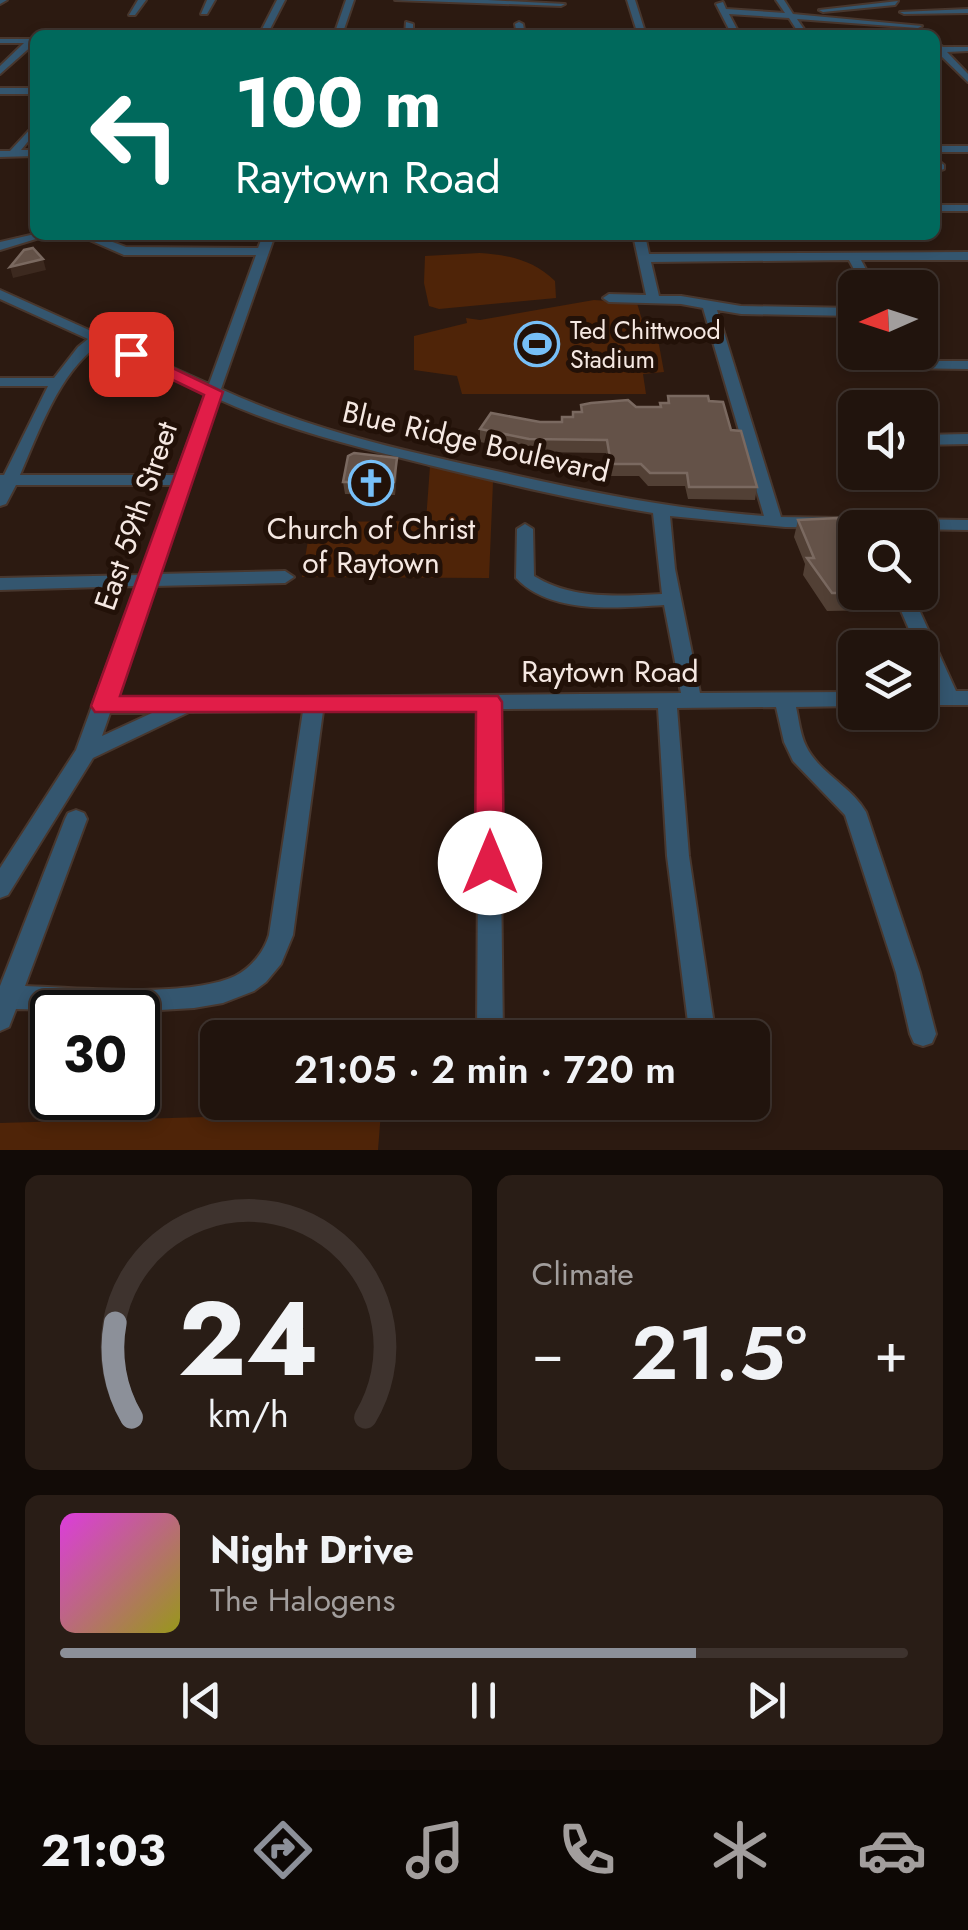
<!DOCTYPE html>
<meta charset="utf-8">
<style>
:root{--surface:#21140d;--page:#291d16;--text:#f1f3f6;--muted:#a29e9d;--line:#3e332e;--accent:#8c9099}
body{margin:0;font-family:Jost,sans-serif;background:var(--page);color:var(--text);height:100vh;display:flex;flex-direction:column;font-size:38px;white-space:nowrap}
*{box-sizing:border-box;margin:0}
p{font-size:32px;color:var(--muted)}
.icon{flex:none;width:55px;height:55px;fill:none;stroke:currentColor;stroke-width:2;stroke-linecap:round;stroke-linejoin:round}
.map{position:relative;height:1150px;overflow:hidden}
.sheet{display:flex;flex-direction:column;gap:25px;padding:25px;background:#120b07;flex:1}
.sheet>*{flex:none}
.banner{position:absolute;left:30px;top:30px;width:910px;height:210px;border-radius:15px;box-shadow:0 5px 15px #0003,0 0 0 2px var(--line);background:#00695c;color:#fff;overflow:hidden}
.needle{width:65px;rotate:267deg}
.controls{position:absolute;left:838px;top:270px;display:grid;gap:20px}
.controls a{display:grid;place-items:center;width:100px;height:100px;border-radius:15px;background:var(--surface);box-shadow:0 5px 15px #0003,0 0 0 2px var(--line);font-size:50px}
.speed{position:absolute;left:30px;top:990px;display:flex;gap:20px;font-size:50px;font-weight:700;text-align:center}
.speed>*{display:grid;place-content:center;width:130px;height:130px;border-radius:50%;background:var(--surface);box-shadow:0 5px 15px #0003,0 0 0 2px var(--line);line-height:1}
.speed .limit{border:5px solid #111;border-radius:15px;background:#fff;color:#111}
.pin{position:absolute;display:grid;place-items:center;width:85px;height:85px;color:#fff;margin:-42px;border-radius:20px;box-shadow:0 5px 15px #0006}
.me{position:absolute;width:110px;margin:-55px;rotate:0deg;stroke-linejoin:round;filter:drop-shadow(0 0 8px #0008)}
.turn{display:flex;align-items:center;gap:35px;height:210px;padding:0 40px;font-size:45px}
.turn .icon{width:130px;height:130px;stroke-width:2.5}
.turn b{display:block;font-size:70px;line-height:85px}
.big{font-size:75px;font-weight:600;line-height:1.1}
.sheet .card{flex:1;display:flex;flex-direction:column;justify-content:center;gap:15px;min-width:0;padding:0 35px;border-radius:15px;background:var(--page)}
.sheet .dial{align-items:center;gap:0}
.dial svg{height:260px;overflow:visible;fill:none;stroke:var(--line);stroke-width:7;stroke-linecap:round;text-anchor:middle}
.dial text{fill:var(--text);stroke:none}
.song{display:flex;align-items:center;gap:30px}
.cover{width:120px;height:120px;border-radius:15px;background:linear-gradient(135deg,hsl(300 70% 55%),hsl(60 70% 35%))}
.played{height:10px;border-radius:5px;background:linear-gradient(90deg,var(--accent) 75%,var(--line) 75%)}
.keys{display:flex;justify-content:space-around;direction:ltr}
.heat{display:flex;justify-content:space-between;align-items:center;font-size:55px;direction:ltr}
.sheet .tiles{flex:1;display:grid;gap:25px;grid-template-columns:1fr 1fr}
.card:last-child{grid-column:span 2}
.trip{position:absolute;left:200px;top:1020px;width:570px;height:100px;border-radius:15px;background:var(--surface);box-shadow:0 5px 15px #0003,0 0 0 2px var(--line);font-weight:600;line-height:100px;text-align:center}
.tabs{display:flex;height:160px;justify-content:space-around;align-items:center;background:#0d0805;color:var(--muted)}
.tabs .icon{width:70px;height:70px}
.tabs .selected{color:var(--accent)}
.tabs b{font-size:45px;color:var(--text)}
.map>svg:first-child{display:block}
.green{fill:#4f2408}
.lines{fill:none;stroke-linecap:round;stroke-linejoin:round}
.minor-casing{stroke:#48372e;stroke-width:4}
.minor{fill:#34566f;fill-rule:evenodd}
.wall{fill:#524035}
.shaded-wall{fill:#3c291f}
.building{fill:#645248;stroke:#7a6960;stroke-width:2.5}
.route{fill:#e11d48;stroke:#92132f;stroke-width:2.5}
.labels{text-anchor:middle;stroke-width:10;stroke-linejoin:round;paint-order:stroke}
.far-poi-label{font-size:25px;fill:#f5e8e2;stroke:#221108;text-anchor:start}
.street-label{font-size:30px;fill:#f5e8e2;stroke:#221108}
.poi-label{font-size:30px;fill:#f5e8e2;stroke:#221108}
</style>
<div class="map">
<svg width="968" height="1150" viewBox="0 0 968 1150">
<rect width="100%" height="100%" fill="#2c1a11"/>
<!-- green -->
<path class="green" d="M480,253c30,2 53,7 75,28l1,17 -117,11 -10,-3 -5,-23 1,-27z
M594,300l43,3 8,27 12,4 7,38 -21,2 3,20h-184l-5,-18 -43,-6v-34l53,-13 -1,-5 14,2z
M430,466l63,16 -4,96 -187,-1 9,-55 115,-1z
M381,1112l-3,38h-378v-27z"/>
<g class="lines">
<defs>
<path id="minor" d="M0,0h7l-7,4z
M138,0h8l-11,15h-6z
M207,0h8l-8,14h-6z
M277,0h8l-18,35h-8z
M346,0h8l-12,35h-8z
M395,0h93l77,4 -4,2z
M627,0h8l11,35h-8z
M776,0h8l9,14 129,12 -4,2 -121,-9 11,16h-8l-11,-17 -60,-4 11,21h-8l-16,-31 7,-2 3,7 59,4z
M898,1l-3,4 -72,7 -4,-2z
M968,9v4l-64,1 -4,-2z
M406,22l7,2v11h-8z
M519,22l4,2 2,11h-8l-2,-11z
M0,39h34l1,4 -35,31v-8l24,-23h-24z
M935,42l8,5h25v4l-21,1 21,22v8l-31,-30z
M0,88h35v6h-35z
M35,124v9l-14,17h14v6l-35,1v-6h10z
M935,146h33v6h-33z
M935,158l9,7v4l-9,3z
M935,205h33v6h-33z
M35,234l14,1 -49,15v-8z
M78,235h16l32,12 132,1 5,-13h12l-54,154c87,40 179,61 271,81 91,21 180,39 272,46l-61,-208 -22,-4 -72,-2 -6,-4 6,-4 37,1 -13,-60h12l4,19 319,-2v8h-107l15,28h-12l-15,-28 -198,2 8,34h22l60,10 114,2v8l-114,-2 -24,-4 64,207 187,3v10l-183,-3 -115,-11 5,53 25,124 155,-1v14l-59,1c3,13 4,27 10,39 13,27 45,40 60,66l54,161 16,61 -4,9 -9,3 -9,-3 -4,-9 -14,-61 -51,-158 -52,-54 -9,-19 -8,-35 -99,1 12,148 27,182h-26l-23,-182 -9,-148 -159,1 4,329h-26l2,-328 -156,1 -30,224 -12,29 -15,18 -12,9 -31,12 -29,5 -68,4 -110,-3 -7,18 -9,4v-45l65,-167 3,-6 8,-3 8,3 3,6 -62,167c53,2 163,12 210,-10 16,-8 29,-24 34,-41l34,-224 -114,1 -96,46 -85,137 -8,3v-30l76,-118 60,-164 -136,4v-12l140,-3 33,-90h-157l-10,19 -6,2v-31h4l44,-89h-48v-8h54l24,-31 10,-8 -88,-40v-9l209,94 47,-129h-132zM99,344l107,49 -30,82h-156c20,-46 38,-100 79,-131zM218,399c68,31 139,48 211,66 74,18 149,36 224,48l9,81c-44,2 -89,6 -128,-18l-1,-47 -8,-5 -8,5 -1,49c35,37 102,30 148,27l17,88 -566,6 39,-113 131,-3 9,-6 -9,-6 -127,3zM110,713h42l-50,23z
M903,361h65v8l-70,-1 -2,-3z
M968,434v10l-48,1v-10z
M893,592h18l45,99h12v14h-48v-14h16l-16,-37v-6h-3z"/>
</defs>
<!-- minor casing -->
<use href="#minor" class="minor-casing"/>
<!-- minor -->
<use href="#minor" class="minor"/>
</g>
<!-- wall -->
<path class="wall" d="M668,396l41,5 22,29 26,57 -2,13 -67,-1 -3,-13h-37l-9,-10h-29l-4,-23 -77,-1 -49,-10v-13l60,-7h22l19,-10v-7l79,2v-4h7z
M397,471l-2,24 -50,-1 -2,-12z
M798,520l92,72 -6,18 -57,1 -24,-36 2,-11 -11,-27z"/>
<!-- shaded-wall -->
<path class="shaded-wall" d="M43,259l3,11 -33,8 -3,-11z
M397,458v13l-2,24 -1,-13z"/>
<!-- building -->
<path class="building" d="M33,248l10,11 -33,8 14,-17z
M668,396h40l1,5 14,1 8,28 10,1 16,56h-68l-2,-14h-37l-9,-9h-30l-4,-24 -78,-1 -49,-10 11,-16 49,9h22v-5h11v-5h9l-1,-7 10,-2 37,-3 8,7h25l-1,-4h9z
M354,453l43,5 -3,24h-51l5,-26z
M838,518l18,3 3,6 8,1h-12v64l35,1h-58l-25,-35h7l-16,-38z"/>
<!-- route -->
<path class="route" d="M131,348l92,44 -103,304h378l4,6 2,161 -4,9 -10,3 -11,-3 -4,-9 1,-151h-381l-4,-6 113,-311 -79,-38v-7z"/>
<!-- icons -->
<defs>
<symbol id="stadium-ring" viewBox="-11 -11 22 22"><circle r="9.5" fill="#221108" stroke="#77bff7" stroke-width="1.5"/><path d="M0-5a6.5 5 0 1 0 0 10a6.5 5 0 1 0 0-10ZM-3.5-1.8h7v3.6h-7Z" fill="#77bff7"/></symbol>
<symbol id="church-ring" viewBox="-11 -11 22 22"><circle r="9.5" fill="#221108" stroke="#77bff7" stroke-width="1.5"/><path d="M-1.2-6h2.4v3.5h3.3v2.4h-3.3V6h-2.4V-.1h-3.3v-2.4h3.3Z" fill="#77bff7"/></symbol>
</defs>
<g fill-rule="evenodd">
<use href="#stadium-ring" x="512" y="319" width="50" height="50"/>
<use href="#church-ring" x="346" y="458" width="50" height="50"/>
</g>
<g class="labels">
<!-- far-poi labels -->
<g class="far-poi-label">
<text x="570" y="339">Ted Chittwood<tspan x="570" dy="29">Stadium</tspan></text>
</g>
<!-- street labels -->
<g class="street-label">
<text transform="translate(476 442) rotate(13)" y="10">Blue Ridge Boulevard</text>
<text transform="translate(136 516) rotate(-71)" y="10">East 59th Street</text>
<text x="610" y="682">Raytown Road</text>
</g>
<!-- poi labels -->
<g class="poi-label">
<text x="371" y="539">Church of Christ<tspan x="371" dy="34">of Raytown</tspan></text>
</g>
</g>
</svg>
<div class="controls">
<a><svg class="needle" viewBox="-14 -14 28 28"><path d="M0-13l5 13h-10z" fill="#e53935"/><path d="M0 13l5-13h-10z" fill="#a29e9d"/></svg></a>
<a><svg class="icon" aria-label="sound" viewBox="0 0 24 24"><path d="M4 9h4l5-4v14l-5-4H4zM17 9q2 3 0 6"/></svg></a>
<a><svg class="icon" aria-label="search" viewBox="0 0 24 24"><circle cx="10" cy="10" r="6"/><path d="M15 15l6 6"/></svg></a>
<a><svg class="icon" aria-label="layers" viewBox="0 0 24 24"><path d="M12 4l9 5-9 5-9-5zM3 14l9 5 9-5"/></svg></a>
</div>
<div class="speed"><div class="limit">30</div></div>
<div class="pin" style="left:131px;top:354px;background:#d93025"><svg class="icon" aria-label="arrive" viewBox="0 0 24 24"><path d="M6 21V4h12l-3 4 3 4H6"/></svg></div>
<svg class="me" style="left:490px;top:863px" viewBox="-20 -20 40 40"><circle r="19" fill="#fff"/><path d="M0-13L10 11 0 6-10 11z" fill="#e11d48"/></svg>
<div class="trip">21:05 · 2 min · 720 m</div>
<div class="banner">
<div class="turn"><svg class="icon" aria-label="left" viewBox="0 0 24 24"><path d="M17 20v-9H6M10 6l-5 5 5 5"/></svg><div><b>100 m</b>Raytown Road</div></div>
</div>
</div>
<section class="sheet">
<div class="tiles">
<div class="card dial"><svg viewBox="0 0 100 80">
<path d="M14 69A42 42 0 1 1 86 69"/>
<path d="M14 69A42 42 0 0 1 9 40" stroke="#8c9099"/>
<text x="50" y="56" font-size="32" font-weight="700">24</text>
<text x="50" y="72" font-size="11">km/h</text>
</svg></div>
<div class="card"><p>Climate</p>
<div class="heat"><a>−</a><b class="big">21.5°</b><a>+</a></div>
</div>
<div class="card">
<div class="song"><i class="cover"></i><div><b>Night Drive</b><p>The Halogens</p></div></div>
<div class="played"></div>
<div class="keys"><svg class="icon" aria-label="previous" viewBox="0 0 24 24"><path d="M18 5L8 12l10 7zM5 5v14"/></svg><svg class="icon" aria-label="pause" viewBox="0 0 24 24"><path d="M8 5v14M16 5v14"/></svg><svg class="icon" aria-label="next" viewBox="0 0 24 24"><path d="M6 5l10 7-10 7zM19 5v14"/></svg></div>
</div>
</div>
</section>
<nav class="tabs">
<b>21:03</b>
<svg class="icon selected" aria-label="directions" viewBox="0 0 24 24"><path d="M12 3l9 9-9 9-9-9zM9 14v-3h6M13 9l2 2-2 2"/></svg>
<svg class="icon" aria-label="music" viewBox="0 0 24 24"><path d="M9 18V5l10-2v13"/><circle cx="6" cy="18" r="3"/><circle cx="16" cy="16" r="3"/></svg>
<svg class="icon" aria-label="phone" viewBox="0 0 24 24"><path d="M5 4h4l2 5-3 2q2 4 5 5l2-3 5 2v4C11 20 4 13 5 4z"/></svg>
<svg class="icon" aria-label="climate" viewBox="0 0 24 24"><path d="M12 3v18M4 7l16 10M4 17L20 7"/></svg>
<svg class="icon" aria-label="car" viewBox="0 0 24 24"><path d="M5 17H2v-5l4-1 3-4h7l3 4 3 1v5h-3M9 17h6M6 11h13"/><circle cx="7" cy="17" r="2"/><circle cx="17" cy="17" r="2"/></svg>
</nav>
